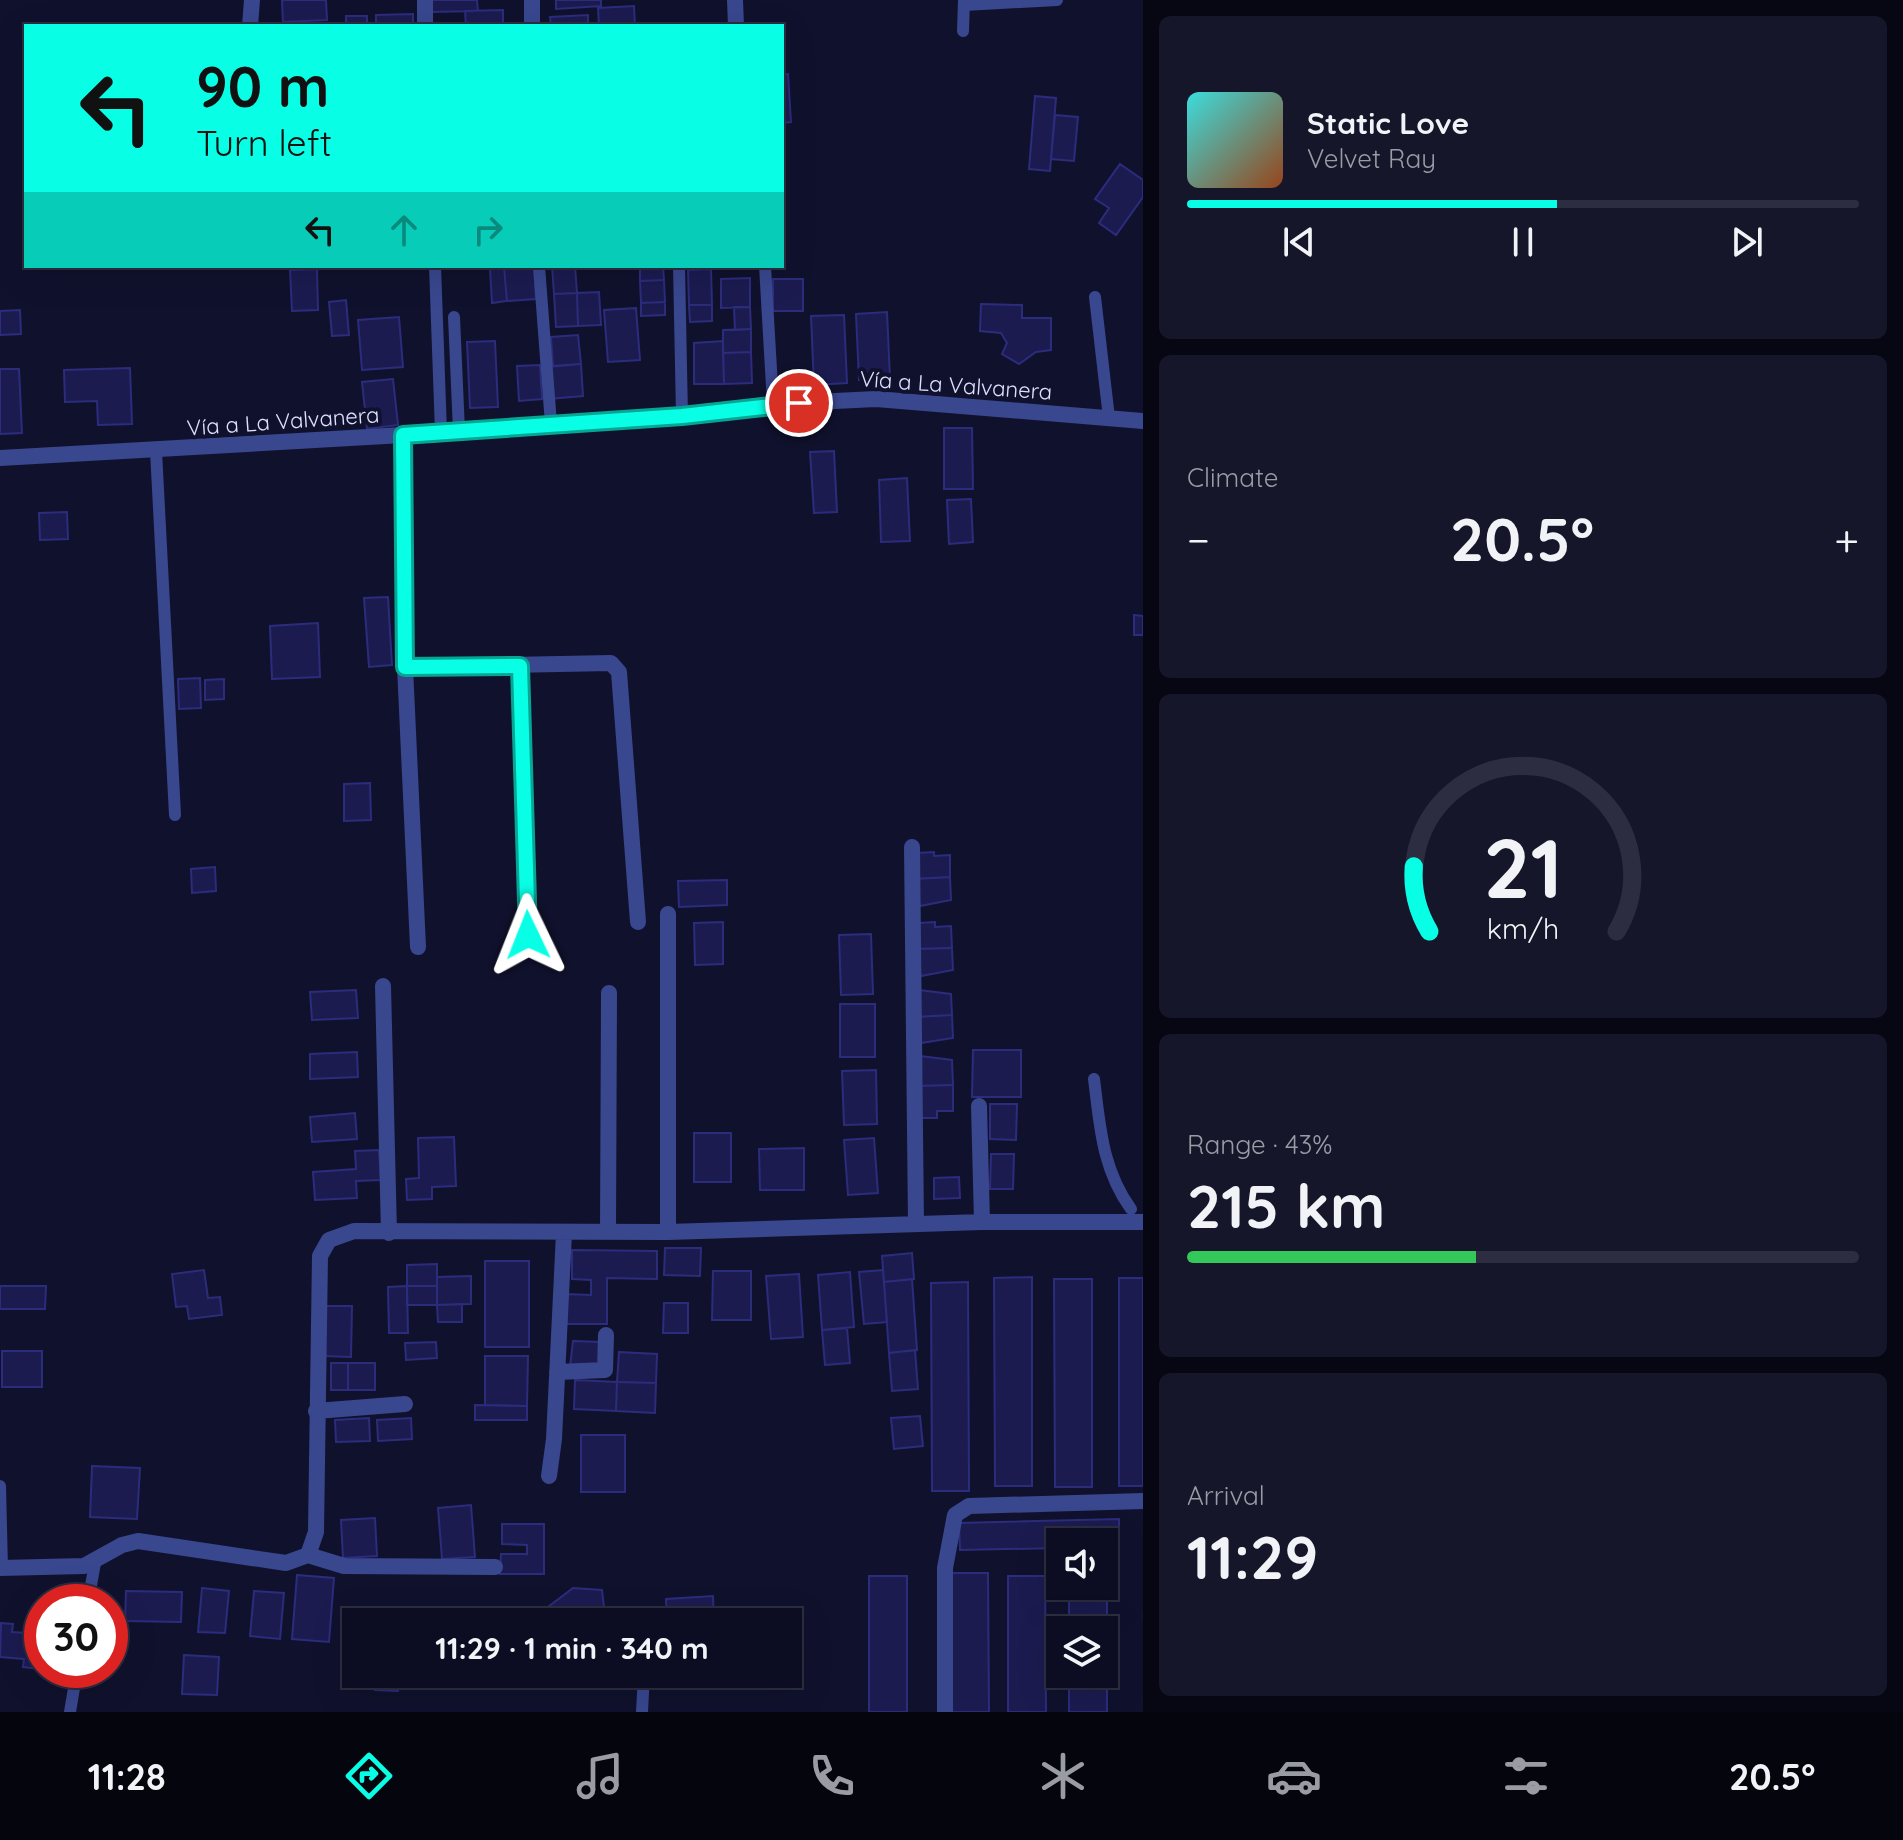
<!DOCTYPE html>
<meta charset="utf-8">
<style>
:root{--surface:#0c0d22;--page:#15162a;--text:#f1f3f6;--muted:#9a9ca5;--line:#2c2d40;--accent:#09ffe5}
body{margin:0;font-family:Quicksand,sans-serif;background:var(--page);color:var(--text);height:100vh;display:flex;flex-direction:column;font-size:30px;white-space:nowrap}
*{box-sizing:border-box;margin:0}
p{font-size:26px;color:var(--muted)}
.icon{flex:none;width:44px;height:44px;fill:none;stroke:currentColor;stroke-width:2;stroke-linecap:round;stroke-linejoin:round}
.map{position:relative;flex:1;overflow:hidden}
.details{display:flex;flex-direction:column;gap:16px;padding:16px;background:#070713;width:760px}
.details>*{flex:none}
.banner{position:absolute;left:24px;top:24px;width:760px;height:244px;border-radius:0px;box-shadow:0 8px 32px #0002,0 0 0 2px var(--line);background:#09ffe5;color:#111;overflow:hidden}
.tools{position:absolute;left:1046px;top:1528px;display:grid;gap:16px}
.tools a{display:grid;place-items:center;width:72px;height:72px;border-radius:0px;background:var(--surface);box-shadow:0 8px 32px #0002,0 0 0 2px var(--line);font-size:40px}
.speed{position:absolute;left:24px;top:1584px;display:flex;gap:16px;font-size:40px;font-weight:700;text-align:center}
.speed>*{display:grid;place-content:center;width:104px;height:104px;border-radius:50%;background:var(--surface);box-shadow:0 8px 32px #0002,0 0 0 2px var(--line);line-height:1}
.speed .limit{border:12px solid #d22;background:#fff;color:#111}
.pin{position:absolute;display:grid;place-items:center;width:68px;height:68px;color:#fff;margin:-34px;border:4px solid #fff;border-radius:50%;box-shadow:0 2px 8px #0007}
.me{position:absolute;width:88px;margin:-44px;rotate:358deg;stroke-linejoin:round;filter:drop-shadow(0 0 6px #0008)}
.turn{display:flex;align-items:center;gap:28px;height:168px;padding:0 40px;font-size:36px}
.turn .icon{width:104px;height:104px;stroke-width:2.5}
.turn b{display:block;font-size:56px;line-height:68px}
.lanes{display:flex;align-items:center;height:76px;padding:0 40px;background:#0003;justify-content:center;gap:40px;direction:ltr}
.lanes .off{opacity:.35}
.big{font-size:60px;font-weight:800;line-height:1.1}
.details .tile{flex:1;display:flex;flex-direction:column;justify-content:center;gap:12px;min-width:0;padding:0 28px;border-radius:12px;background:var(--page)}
.details .dial{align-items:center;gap:0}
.dial svg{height:208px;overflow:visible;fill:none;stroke:var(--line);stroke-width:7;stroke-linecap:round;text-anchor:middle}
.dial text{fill:var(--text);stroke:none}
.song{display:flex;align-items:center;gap:24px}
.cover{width:96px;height:96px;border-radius:12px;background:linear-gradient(135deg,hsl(180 70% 55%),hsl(20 70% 35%))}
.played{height:8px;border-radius:4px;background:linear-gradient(90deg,var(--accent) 55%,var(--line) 55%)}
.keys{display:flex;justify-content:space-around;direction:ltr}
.heat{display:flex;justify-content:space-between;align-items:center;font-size:44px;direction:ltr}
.charge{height:12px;border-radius:6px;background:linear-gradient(90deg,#34c759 43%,var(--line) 0)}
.trip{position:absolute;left:342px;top:1608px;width:460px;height:80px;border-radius:0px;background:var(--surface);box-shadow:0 8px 32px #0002,0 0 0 2px var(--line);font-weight:800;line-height:80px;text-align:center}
.menu{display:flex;height:128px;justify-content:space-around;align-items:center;background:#05050e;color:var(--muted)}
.menu .icon{width:56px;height:56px}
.menu .on{color:var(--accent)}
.menu b{font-size:36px;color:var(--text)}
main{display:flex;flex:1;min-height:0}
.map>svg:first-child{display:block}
.building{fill:#1b1b50;stroke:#2c2c7d;stroke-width:2}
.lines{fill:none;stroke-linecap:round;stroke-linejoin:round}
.service{stroke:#39478f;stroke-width:12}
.minor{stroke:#39478f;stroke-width:16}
.route-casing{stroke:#06a695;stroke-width:20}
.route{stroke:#09ffe5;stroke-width:14}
.labels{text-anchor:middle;stroke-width:8;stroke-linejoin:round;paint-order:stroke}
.street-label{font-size:22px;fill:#dde0ff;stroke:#10112d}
</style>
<main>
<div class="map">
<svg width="1143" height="1712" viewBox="0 0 1143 1712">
<rect width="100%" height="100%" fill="#10112d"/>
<!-- building -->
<path class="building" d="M282,0h44l1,20 -44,2z
M431,0h46l1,11 -47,1z
M556,0h45v6l-45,3z
M634,6l1,20h-36l-1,-18z
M503,10v16h-37l-1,-15z
M413,14v12h-37v-11z
M588,15v11h-37l-1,-9z
M346,16h21v10h-21z
M788,74l3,48 -9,1v-48z
M1035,96l21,2 -6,73 -21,-2z
M1055,115l23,2 -4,44 -23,-2z
M1120,164l23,16v17l-27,38 -17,-12 10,-15 -14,-9z
M534,266l2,33 -29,2 -3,-34z
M552,266h23l2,27 -23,1z
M640,266h23l1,14 -24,1z
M504,267l3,34 -15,2 -2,-34z
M317,269l1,41 -26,1 -2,-41z
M711,269l1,36h-23l-1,-35z
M750,278v29l-29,1v-29z
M773,279h30v32h-30z
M664,280l1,22 -24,1 -1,-22z
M599,292l2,33 -23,1 -1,-33z
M577,293l1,33 -22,1 -2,-33z
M346,300l3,35 -17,1 -3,-34z
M665,302v13l-24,1v-13z
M981,304l41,1v13h29v32l-15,2 -17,12 -17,-10 5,-11 -6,-10 -21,-2z
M689,305h23v16l-22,1z
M734,307h16l1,22 -16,1z
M636,308l4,52 -32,2 -4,-52z
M20,310l1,24 -21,1v-24z
M887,312l3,67 -31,1 -3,-66z
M844,315l3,68 -33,2 -3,-69z
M399,317l4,50 -41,3 -4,-50z
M751,329v23l-28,1v-23z
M578,335l3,29 -28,2 -2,-29z
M495,341l3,66 -28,1 -3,-66z
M723,341l1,43h-30v-41z
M751,352l1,31 -28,1 -1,-31z
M581,364l2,32 -34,3 -3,-32z
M540,365l2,34 -23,2 -2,-35z
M130,368l2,56 -34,1 -1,-24 -32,1 -1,-32z
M0,369h19l3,64 -22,1z
M393,379l5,46 -31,4 -5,-47z
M944,428h28l1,61h-29z
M834,451l3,61 -23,1 -4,-61z
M907,478l3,63 -29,1 -2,-62z
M971,499l2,43 -24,2 -2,-44z
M67,512l1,27 -28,1 -1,-27z
M388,597l4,68 -23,2 -5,-69z
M1134,615l9,1v19h-9z
M318,623l2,54 -48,2 -2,-53z
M200,678l1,30 -22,1 -1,-30z
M224,679v20l-19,1v-20z
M370,783l1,37 -27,1v-37z
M934,852v4l16,-1v22l-37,2 4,-26z
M215,867l1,24 -24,2 -1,-24z
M950,877l1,23 -31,6 -7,-27z
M727,880v25l-48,2 -1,-26z
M723,922v42l-28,1 -1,-42z
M935,922v5l16,-1 1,22 -38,1 5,-26z
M871,934l2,60 -32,1 -2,-60z
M952,948l1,22 -32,6 -7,-27z
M356,990l2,28 -46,2 -2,-28z
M919,990l32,4 1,21 -37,2z
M840,1004h35v53h-35z
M952,1015l1,23 -32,5 -6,-26z
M973,1050h48v47h-49z
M357,1052l1,25 -48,2v-25z
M920,1056l32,4 1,25 -38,1z
M876,1070l1,54 -33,1 -2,-54z
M953,1085v26h-16v7h-16l-6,-32z
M990,1104h27l-1,36 -26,-1z
M355,1113l2,26 -45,3 -2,-25z
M694,1133h37v49h-37z
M454,1137l2,49 -24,1v12l-25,1 -1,-21 13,-1 -1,-40z
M874,1138l4,55 -30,2 -4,-55z
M804,1148v42h-44l-1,-41z
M379,1150l2,30 -25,1 1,17 -42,2 -2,-28 43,-3 -1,-18z
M991,1154h23l-1,35h-23z
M959,1177l1,21 -26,1v-21z
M665,1248h36l-1,28 -36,-1z
M572,1250l85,1v28l-50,-1v46h-42l1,-30 25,1v-15l-19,-1z
M912,1253l2,26 -30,3 -2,-26z
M485,1261h44v86h-44z
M437,1264v22h-30v-21z
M204,1270l4,28 12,-1 2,18 -33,4 -2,-13 -11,1 -4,-33z
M883,1270l4,52 -23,2 -5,-52z
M713,1271h38v49h-39z
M850,1272l4,55 -32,3 -4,-55z
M799,1274l4,63 -32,2 -5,-63z
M471,1276v28l-34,1v-28z
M1032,1277v209h-37l-1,-208z
M1119,1278h24v208h-24z
M912,1279l5,71 -28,3 -5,-71z
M1054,1279h38v208h-37z
M968,1282l1,209h-37l-1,-208z
M0,1286h46l-1,23h-45z
M407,1286l1,47h-19l-1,-46z
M407,1286h30v19h-30z
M664,1303h24v30h-25z
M462,1304v18h-24l-1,-17z
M323,1306h29l-1,51 -28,-1z
M847,1328l3,35 -25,2 -3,-35z
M573,1341l29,1 -1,25h-31z
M436,1342l1,16 -31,2 -1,-17z
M915,1350l3,39 -26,2 -3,-38z
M2,1351h40v36h-40z
M619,1352l38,2 -1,29 -39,-1z
M485,1356h43l-1,50 -42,-1z
M331,1363h17v27h-17z
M348,1363h27v27h-27z
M575,1380l42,2 -1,29 -42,-2z
M617,1382l39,1 -1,30 -39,-2z
M475,1405l52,1v14h-52z
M920,1416l3,30 -29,3 -3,-31z
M369,1418l1,23 -34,1 -1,-22z
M411,1418l1,21 -34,2 -1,-21z
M581,1435h44v57h-44z
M92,1466l48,2 -3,51 -47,-2z
M471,1505l4,52 -33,2 -4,-51z
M375,1518l2,38 -34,2 -2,-38z
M1119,1519v28h-15v-5h-44v6l-100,2 -1,-27z
M502,1524h42v50h-44l1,-20h26v-9l-25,-1z
M951,1573h37l1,139h-38z
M297,1575l37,3 -5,64 -37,-3z
M869,1576h38v136h-38z
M1008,1576h37l1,136h-38z
M1104,1576h3v136h-38v-38h35v-44h-35v-44h35z
M202,1588l27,3 -4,42 -27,-1z
M573,1588l29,2 2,17h-28l-18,14 -10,-14z
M126,1591l56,1 -1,30 -56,-1z
M254,1591l30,2 -4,46 -30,-3z
M713,1596l1,26h-47l-1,-23z
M1,1623l12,1 -1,8 30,2 -2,35 -17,-2 1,-8 -24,-2z
M184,1655l35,2 -2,38 -35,-1z
M376,1674h23l-1,17 -23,-1z
M470,1674h34v13l-34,1z"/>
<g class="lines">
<!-- service -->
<path class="service" d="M964,5l93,-5
M963,31l1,-31
M435,266l6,166
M539,266l12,158
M679,266l3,150
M765,266l8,138
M1095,297l14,121
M454,317l5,114
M156,451l19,364
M1094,1079c6,47 8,90 37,130
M0,1486l2,82
M88,1602l7,-39
M70,1712l7,-42
M642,1712l2,-38"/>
<!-- minor -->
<path class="minor" d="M735,0l1,26
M250,26l2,-26
M425,26v-26
M532,26v-26
M403,435l2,232 13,280
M0,458l403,-23 279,-19 91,-12 103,-5 267,22
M520,666l8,269
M405,667l206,-4 8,9 19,250
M912,847l4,377
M383,986l6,247
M979,1106l3,116
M608,1231l1,-238
M668,1232v-318
M557,1372l48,-2 1,-35
M316,1411l89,-7
M549,1476l5,-37 10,-206
M308,1555l36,11 151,1
M0,1568l84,-2 38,-21 16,-4 148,22 22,-8 8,-23 4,-276 9,-16 25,-9 314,1 314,-10h161
M945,1712v-144l10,-53 14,-9 174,-5"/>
</g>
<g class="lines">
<defs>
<path id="route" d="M528,935l-8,-269 -115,1 -2,-232 279,-19 117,-13"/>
</defs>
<!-- route casing -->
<use href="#route" class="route-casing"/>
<!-- route -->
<use href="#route" class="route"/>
</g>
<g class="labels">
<!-- street labels -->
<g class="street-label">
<text transform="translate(956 385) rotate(4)" y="8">Vía a La Valvanera</text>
<text transform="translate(283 421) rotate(-4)" y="8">Vía a La Valvanera</text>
</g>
</g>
</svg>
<div class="tools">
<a><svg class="icon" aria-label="sound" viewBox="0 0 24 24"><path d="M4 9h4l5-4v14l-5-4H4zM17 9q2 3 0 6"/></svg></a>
<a><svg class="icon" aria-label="layers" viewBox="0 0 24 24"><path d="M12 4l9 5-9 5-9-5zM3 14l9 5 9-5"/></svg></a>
</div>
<div class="speed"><div class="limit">30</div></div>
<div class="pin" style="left:799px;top:403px;background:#d93025"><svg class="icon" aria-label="arrive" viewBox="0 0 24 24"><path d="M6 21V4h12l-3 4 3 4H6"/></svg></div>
<svg class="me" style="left:528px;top:935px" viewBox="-20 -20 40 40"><path d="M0-17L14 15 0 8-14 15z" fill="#09ffe5" stroke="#fff" stroke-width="4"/></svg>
<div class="trip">11:29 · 1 min · 340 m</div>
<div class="banner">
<div class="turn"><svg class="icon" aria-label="left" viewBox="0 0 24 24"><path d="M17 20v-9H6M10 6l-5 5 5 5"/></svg><div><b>90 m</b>Turn left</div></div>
<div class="lanes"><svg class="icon" aria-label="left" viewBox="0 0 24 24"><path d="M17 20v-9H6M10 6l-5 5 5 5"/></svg><svg class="icon off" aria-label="ahead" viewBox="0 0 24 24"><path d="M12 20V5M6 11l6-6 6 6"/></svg><svg class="icon off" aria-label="right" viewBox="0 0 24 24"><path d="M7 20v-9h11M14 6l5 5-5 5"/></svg></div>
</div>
</div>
<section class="details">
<div class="tile">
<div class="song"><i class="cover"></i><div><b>Static Love</b><p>Velvet Ray</p></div></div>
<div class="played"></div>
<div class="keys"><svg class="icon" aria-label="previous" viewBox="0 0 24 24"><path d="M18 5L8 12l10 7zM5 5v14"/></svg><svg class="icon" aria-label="pause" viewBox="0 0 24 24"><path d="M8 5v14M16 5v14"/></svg><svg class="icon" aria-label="next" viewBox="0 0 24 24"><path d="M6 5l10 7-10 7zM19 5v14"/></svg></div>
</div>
<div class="tile"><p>Climate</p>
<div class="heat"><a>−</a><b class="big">20.5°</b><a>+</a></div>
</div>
<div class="tile dial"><svg viewBox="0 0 100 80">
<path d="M14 69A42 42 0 1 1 86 69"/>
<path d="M14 69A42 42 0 0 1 8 44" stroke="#09ffe5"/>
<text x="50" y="56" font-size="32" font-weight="700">21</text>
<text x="50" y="72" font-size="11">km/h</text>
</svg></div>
<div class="tile"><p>Range · 43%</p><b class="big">215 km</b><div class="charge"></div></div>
<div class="tile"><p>Arrival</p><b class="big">11:29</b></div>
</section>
</main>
<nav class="menu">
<b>11:28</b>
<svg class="icon on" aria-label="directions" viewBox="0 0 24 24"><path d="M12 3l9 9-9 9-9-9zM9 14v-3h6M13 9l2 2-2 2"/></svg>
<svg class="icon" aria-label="music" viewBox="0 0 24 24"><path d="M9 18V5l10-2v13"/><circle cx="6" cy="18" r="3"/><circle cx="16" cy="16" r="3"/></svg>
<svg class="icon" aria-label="phone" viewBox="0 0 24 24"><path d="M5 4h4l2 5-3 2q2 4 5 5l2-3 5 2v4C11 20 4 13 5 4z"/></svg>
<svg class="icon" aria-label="climate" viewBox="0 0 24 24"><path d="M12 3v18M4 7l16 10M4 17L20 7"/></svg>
<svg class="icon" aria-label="car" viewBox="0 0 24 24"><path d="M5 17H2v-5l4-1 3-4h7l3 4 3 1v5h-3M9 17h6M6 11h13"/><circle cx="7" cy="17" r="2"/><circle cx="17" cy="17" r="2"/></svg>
<svg class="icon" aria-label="filters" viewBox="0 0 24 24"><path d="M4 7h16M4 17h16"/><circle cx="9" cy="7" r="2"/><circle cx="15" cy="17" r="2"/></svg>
<b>20.5°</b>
</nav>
